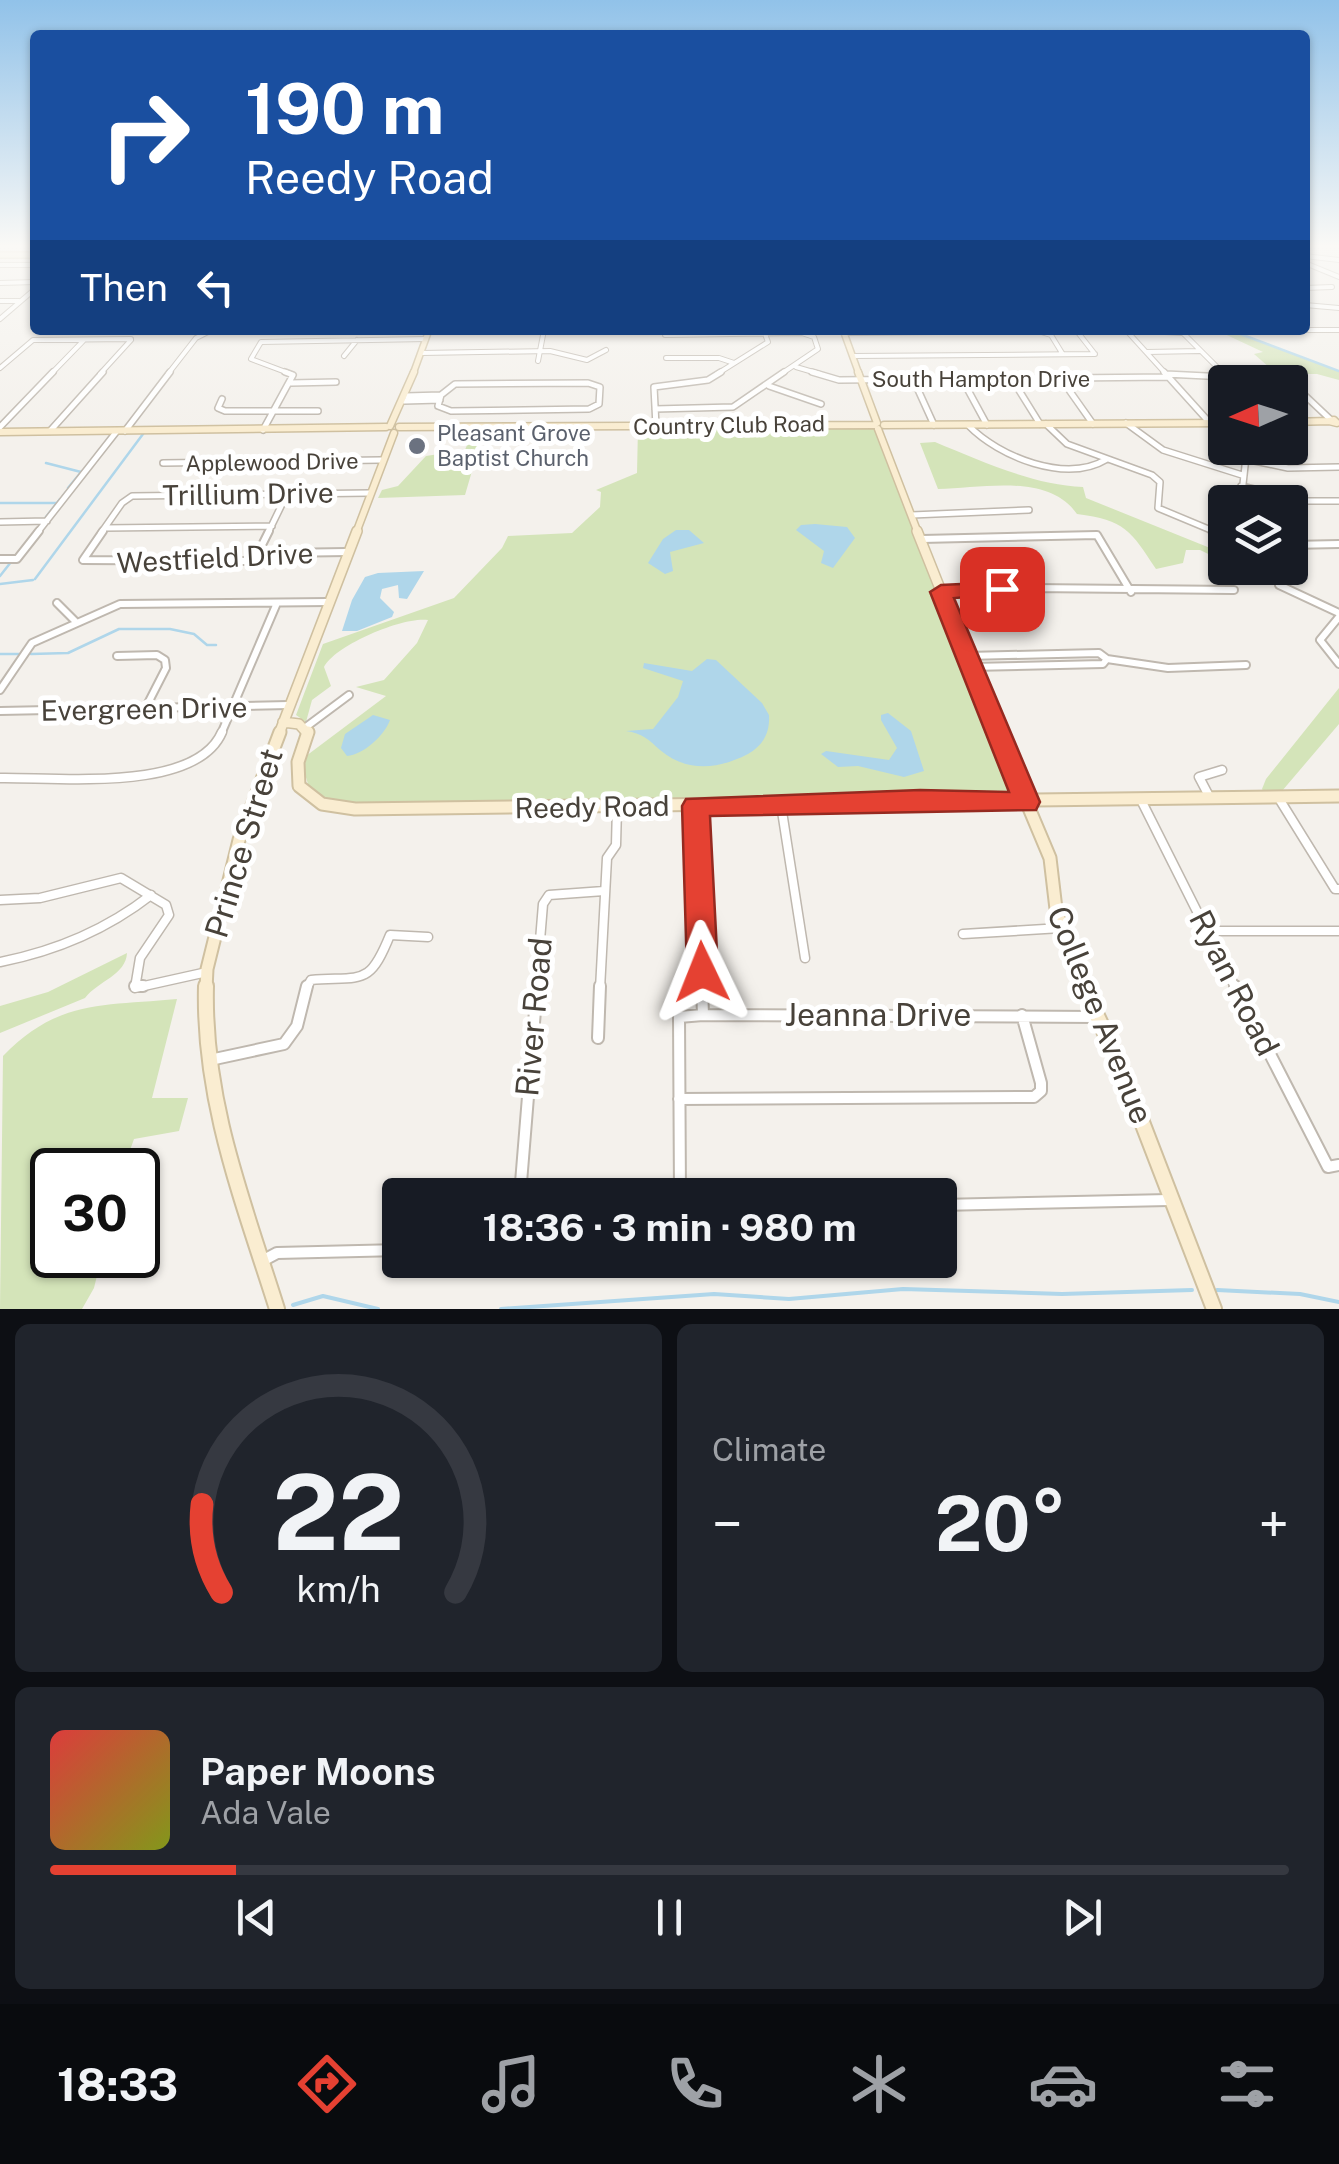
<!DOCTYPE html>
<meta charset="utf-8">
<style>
:root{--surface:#171b24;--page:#20242c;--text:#f1f3f6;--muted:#9ea1a6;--line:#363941;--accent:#e54132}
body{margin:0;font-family:"Public Sans",sans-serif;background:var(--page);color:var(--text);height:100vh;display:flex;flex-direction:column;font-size:38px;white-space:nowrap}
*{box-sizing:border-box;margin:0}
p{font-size:32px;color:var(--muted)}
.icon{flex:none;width:55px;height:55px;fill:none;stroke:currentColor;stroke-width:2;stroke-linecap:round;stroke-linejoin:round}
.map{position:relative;height:1309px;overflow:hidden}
.drawer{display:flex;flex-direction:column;gap:15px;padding:15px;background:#0d0f14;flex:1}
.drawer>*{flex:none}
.top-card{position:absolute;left:30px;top:30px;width:1280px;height:305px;border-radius:10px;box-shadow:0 2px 8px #0004;background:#1a4fa0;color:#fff;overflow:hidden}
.needle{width:65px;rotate:267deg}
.tools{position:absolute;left:1208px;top:365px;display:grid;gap:20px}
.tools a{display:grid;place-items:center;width:100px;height:100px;border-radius:10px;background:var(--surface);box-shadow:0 2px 8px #0004;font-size:50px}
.speed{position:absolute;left:30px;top:1148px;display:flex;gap:20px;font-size:50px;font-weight:700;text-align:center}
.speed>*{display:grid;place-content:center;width:130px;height:130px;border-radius:50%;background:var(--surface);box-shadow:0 2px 8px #0004;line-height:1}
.speed .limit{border:5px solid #111;border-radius:15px;background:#fff;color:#111}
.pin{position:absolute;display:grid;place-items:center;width:85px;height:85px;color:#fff;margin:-42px;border-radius:20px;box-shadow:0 5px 15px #0006}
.me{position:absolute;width:110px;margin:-55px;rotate:358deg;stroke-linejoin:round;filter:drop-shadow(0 0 8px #0008)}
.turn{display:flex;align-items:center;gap:35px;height:210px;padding:0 50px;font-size:45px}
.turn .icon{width:130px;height:130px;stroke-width:2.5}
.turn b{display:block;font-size:70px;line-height:85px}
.then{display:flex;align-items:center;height:95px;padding:0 50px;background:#0003;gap:20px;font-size:38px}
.big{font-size:75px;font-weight:700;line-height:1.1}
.drawer .tile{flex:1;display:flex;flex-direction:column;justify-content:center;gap:15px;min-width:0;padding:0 35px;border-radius:15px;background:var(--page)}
.drawer .dial{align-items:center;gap:0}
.dial svg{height:260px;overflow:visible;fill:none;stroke:var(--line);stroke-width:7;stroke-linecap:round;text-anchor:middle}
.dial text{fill:var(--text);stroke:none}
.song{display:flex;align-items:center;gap:30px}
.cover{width:120px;height:120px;border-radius:15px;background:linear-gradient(135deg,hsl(0 70% 55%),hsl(70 70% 35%))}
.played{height:10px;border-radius:5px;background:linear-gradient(90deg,var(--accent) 15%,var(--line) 15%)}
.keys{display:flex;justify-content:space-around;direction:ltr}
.heat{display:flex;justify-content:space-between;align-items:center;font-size:55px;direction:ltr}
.drawer .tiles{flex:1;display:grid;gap:15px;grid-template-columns:1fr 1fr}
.tile:last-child{grid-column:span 2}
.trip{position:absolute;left:382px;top:1178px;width:575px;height:100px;border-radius:10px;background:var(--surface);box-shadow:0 2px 8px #0004;font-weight:700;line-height:100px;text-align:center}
.menu{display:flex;height:160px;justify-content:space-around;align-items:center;background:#090b0e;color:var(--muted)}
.menu .icon{width:70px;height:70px}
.menu .active{color:var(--accent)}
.menu b{font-size:45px;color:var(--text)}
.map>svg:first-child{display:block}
.green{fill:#d4e4b9}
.water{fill:#afd6ea}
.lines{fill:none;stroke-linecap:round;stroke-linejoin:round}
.stream-far1{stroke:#afd6ea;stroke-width:2.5}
.stream{stroke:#afd6ea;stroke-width:4}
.street-far4-casing{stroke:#bfb8af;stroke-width:6}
.street-far3-casing{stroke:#bfb8af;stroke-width:8}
.street-far2-casing{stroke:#bfb8af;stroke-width:10}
.street-far1-casing{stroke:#bfb8af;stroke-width:11}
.street-casing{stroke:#bfb8af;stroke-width:14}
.secondary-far4-casing{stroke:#cfc0a0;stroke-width:8}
.secondary-far3-casing{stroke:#cfc0a0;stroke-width:9}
.secondary-far2-casing{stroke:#cfc0a0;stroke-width:12}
.secondary-far1-casing{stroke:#cfc0a0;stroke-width:15}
.secondary-casing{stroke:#cfc0a0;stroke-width:18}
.street-far4{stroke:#fff;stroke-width:4}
.street-far3{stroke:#fff;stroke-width:5}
.street-far2{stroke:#fff;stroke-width:6}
.street-far1{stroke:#fff;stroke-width:8}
.street{stroke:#fff;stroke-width:10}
.secondary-far4{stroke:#faedd1;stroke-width:5}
.secondary-far3{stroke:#faedd1;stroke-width:6}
.secondary-far2{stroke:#faedd1;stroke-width:9}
.secondary-far1{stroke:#faedd1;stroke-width:11}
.secondary{stroke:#faedd1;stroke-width:14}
.route{fill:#e54132;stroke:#952a20;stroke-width:2.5}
.worship-dot{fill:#6b7280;stroke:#fff;stroke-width:4}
.labels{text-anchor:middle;stroke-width:10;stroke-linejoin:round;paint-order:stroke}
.far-street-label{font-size:22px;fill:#48423a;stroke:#fff}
.far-worship-label{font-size:22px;fill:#5b616d;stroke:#fff;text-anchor:start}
.street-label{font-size:28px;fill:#48423a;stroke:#fff}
.near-street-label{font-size:32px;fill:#48423a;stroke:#fff}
</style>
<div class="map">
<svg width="1339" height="1309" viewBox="0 0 1339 1309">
<rect width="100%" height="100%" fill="#f4f1ec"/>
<!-- green -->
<path class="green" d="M1216,330h15l108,41v9l-22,-6h-40l-23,-20 9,-2z
M850,425l25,4 145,366 -689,10 -20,-10 -7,-25 2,-14 80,-60 -30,-9 28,-7 33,-37 11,-23c-24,-4 -93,25 -104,47l7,19 -19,14 -6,22 -10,-7 27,-71 131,-46 48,-50 6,-12 64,-3 28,-26 1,-15 -5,-2 41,-17 1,-45z
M473,430h11l-19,65 -87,3 4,-8 16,-4 28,-30 39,-6z
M935,442c46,19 98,43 148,45l3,11 139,56v8l-25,-12h-14l-3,13 -27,6c-25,-38 -31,-49 -79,-55 -29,-41 -93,-26 -139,-25l-18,-46z
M1339,688v36l-57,67 3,6h-18l-5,-8 4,-10z
M127,953c-1,22 -29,28 -42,45l-85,35v-27l48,-14z
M177,999l-25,99h36l-9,33 -45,8 -11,31h-71v85h50l-8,33 -12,21h-82l3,-253c55,-57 101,-50 174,-57z"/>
<!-- water -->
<path class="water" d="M815,524l32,3 8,11 -22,30 -12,-5 3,-12 -28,-21 5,-5z
M676,530h13l15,13 -34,9 3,19 -8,3 -17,-11 15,-24z
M424,571l-17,28 -8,-1 -1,-13 -16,4 -2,9 14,14 -2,5 -35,14h-15l10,-31 13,-23 13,-4z
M707,659l9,1 46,43 7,12c1,17 -5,30 -21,39 -29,15 -61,19 -88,-4 -11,-10 -18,-17 -34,-19l27,-2 25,-32 5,-16 -40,-13 1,-5 48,8z
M888,713l23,18 13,40 -20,6 -46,-11 -20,1 -17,-13 5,-3 63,9 8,-12 -16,-28v-5z
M373,715l17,5c-5,15 -27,35 -43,36l-6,-8 4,-14z"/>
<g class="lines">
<!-- stream-far1 -->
<path class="stream-far1" d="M1230,330l109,41
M46,463l35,9
M68,488l14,-17
M63,496l3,-4
M0,503h58
M46,517l14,-18
M0,576l11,-14
M35,579l108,-145
M0,584l33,-4
M0,654h19
M31,654l37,-1 51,-24h51l24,5 13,11h9"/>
<!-- stream -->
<path class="stream" d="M1217,1290l83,4 39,8
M293,1305l30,-9 55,13
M501,1309l213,-15 75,5 114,-10 159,5 130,-4"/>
<defs>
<path id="street-far4" d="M1305,256l34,4
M1305,263l34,14
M0,265h35
M0,283l35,-1
M1305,288l27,-1
M0,301h19
M1305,305l34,3
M0,319l35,-30
M1076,330l18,23
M1126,330l40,44
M1127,330l56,3 41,41
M1289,330h50
M844,333l194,-2 13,4 11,18
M665,335l137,-2 12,4 4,12 -37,25
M1147,352l53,-1
M421,353l129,-2 37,9 19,-10
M344,356l13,-16
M853,356l242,-2
M666,358h53l15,5
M538,361l6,-31
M796,367l24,7
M0,368l33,-28 98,-1
M51,374l33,-34
M100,374l31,-34
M168,374l28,-36 16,-8
M291,374l-40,-15 10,-17 165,-3
M717,374l51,-32 -3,-8
M1166,374h8
M1281,374l-3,-2 14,-1"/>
<path id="street-far3" d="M812,372l27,8 330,-3
M1164,372l46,51
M1222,372l4,4
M1280,372l51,48
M1166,374l121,6
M962,379l25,46
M1012,379l28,45
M1062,380l31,44
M914,381l20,44
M291,383l45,-1
M588,383l12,4 -1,17 -10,5 -138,2 -13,-5 3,-11 14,-11z
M769,386l52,18
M406,396l35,-1
M222,399l-4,9 7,3h93
M404,401l36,-1
M655,409l78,-2 51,-35
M1126,423l37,27 79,25
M1046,424l21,20 85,31 8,7 -2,26 60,25
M968,425c31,32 98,59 139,34
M656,426l-2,-39 54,-7 13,-8
M0,427l53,-55
M263,430l30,-55 -8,-3
M50,431l53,-59
M125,431l45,-59
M1290,431l7,7
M1245,459l43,9 51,-1
M163,463l218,-3
M1241,486l65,15h33
M1241,502l6,-54
M912,515l117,-5
M0,522l47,-1
M105,528l167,-2
M37,533l80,-102
M101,533l21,-30 10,-7 237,-3
M268,533l19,-39"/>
<path id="street-far2" d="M103,531l-20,29 161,1 35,-8 68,-1
M1212,531l13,5
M922,539l175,-4 34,57
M1290,545l49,-1
M263,556l-1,-11 7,-14
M0,559h17l22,-28
M1279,585l60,28
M941,592l91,-4 202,2
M57,603l19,19
M1339,617l-19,23 19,24
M117,656l40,-1 8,5 1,8 -21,41
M967,656l132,-3 8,6 61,9 78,-3
M971,667l132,-3 4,-5
M0,690l32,-47 88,-39 208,-2
M0,711l289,-6
M306,727l43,-32
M221,734l56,-131"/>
<path id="street-far1" d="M0,778c58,-1 196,15 222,-46
M1209,796l-10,-19 23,-7
M1278,797l57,92h4
M1141,800l95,189
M781,805l24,153
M696,806l6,183
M0,900l40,-2 81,-20 45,27 3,10 -29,43 -5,30 72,-16
M1209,931h130
M963,934l98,-6
M0,962c56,-11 106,-32 151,-67
M306,989l5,-9c52,-4 58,7 79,-45l38,2
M536,989l7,-85 6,-9 55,-4
M600,989l7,-131 9,-13 1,-38"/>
<path id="street" d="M135,986h8
M702,986l1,29 394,2
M1235,986l93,181 11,-2
M598,1038l2,-52
M210,1060l74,-16 13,-18 10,-40
M679,1099l355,-2 7,-6v-8l-19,-68
M520,1195l17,-209
M680,1195l-1,-178 24,-2
M940,1205l229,-5
M262,1261l15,-8 123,-3"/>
<path id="secondary-far4" d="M0,255h35
M843,330l16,44
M413,374l16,-44"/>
<path id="secondary-far3" d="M858,372l19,51
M1334,420l3,3 -8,-2z
M1290,422l40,-1
M884,425l341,-2
M390,426l24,-54
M399,427l475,-2
M878,429l40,104
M0,432l386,-5
M356,533l38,-100"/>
<path id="secondary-far2" d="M917,531l81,203
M283,722l16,2 9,10
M279,734l78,-203"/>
<path id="secondary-far1" d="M308,732l-10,30 1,24 23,18 33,5 984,-13
M997,732l53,126 6,51 28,80
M206,989l1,-20 32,-129 41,-108"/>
<path id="secondary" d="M206,986c-3,115 37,215 71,323
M1083,986l37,79 94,244"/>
</defs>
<!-- street-far4 casing -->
<use href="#street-far4" class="street-far4-casing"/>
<!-- street-far3 casing -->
<use href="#street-far3" class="street-far3-casing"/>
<!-- street-far2 casing -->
<use href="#street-far2" class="street-far2-casing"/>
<!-- street-far1 casing -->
<use href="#street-far1" class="street-far1-casing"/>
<!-- street casing -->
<use href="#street" class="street-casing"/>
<!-- secondary-far4 casing -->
<use href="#secondary-far4" class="secondary-far4-casing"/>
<!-- secondary-far3 casing -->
<use href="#secondary-far3" class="secondary-far3-casing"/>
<!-- secondary-far2 casing -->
<use href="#secondary-far2" class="secondary-far2-casing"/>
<!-- secondary-far1 casing -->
<use href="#secondary-far1" class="secondary-far1-casing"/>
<!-- secondary casing -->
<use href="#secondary" class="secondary-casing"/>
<!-- street-far4 -->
<use href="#street-far4" class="street-far4"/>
<!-- street-far3 -->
<use href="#street-far3" class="street-far3"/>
<!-- street-far2 -->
<use href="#street-far2" class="street-far2"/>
<!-- street-far1 -->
<use href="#street-far1" class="street-far1"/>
<!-- street -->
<use href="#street" class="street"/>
<!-- secondary-far4 -->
<use href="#secondary-far4" class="secondary-far4"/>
<!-- secondary-far3 -->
<use href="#secondary-far3" class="secondary-far3"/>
<!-- secondary-far2 -->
<use href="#secondary-far2" class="secondary-far2"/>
<!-- secondary-far1 -->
<use href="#secondary-far1" class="secondary-far1"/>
<!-- secondary -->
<use href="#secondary" class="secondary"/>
</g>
<!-- sky -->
<linearGradient id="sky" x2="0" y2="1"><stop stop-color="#91c2e9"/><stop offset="0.57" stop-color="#faf9f6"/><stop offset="1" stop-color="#faf9f6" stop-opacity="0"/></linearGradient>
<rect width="1339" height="431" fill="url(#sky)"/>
<!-- route -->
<path class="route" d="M1002,582l7,2 4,5 -4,5 -55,4 86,204 -4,8 -326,6 8,156 -5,10 -11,5 -11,-5 -4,-10 -5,-166 4,-7 234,-9 89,2 -79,-200 11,-7z"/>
<!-- markers -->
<circle class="worship-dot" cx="417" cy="446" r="10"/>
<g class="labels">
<!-- far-street labels -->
<g class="far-street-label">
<text x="981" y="387">South Hampton Drive</text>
<text transform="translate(729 425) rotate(-1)" y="8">Country Club Road</text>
<text transform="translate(272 462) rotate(-1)" y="8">Applewood Drive</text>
</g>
<!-- far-worship labels -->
<g class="far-worship-label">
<text x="437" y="441">Pleasant Grove<tspan x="437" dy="25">Baptist Church</tspan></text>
</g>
<!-- street labels -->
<g class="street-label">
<text transform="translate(248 494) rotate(-1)" y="10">Trillium Drive</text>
<text transform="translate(215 558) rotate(-3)" y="10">Westfield Drive</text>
<text transform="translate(144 709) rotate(-1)" y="10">Evergreen Drive</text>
<text transform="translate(592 807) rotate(-1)" y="10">Reedy Road</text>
</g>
<!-- near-street labels -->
<g class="near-street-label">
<text transform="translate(244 843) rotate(-73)" y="11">Prince Street</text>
<text transform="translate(1234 983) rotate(63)" y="11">Ryan Road</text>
<text x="878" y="1026">Jeanna Drive</text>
<text transform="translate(1100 1015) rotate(68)" y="11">College Avenue</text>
<text transform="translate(534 1017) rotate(-85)" y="11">River Road</text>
</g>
</g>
</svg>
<div class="tools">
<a><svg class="needle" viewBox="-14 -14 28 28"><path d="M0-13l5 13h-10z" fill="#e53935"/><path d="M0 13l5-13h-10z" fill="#9ea1a6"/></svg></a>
<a><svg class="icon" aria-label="layers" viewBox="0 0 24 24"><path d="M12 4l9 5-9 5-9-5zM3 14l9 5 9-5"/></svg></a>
</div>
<div class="speed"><div class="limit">30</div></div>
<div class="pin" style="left:1002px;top:589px;background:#d93025"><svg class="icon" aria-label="arrive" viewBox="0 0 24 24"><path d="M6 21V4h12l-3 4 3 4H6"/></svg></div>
<svg class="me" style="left:702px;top:972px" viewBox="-20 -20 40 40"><path d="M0-17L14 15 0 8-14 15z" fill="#e54132" stroke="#fff" stroke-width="4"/></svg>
<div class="trip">18:36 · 3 min · 980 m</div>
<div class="top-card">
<div class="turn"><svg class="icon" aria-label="right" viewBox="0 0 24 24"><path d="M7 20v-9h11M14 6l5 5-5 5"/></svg><div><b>190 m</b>Reedy Road</div></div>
<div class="then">Then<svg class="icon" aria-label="left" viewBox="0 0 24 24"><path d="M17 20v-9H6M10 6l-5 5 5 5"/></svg></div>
</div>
</div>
<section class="drawer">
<div class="tiles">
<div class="tile dial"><svg viewBox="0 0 100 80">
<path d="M14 69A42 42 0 1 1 86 69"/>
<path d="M14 69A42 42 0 0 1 8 42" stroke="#e54132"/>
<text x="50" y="56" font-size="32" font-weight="700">22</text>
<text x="50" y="72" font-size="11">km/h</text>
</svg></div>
<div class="tile"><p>Climate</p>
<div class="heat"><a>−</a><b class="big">20°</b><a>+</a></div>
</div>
<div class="tile">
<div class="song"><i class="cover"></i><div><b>Paper Moons</b><p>Ada Vale</p></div></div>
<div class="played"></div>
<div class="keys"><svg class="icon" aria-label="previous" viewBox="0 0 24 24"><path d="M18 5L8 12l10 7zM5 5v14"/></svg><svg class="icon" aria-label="pause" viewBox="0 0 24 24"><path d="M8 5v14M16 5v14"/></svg><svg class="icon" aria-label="next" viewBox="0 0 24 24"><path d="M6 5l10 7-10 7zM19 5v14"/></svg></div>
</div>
</div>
</section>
<nav class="menu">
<b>18:33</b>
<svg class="icon active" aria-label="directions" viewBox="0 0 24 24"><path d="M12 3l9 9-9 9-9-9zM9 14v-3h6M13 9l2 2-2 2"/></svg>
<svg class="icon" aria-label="music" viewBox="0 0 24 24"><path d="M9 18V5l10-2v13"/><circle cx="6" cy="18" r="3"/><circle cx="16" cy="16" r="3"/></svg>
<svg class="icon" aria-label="phone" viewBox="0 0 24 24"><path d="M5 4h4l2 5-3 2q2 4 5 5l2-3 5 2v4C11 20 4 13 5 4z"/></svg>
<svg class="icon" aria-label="climate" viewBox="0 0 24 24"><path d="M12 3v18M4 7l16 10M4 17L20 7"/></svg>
<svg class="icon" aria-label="car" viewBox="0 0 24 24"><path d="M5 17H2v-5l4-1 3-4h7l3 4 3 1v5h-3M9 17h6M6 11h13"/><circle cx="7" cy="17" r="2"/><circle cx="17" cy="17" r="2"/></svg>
<svg class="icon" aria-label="filters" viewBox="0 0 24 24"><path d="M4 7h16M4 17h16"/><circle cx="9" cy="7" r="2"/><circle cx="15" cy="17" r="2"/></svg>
</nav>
